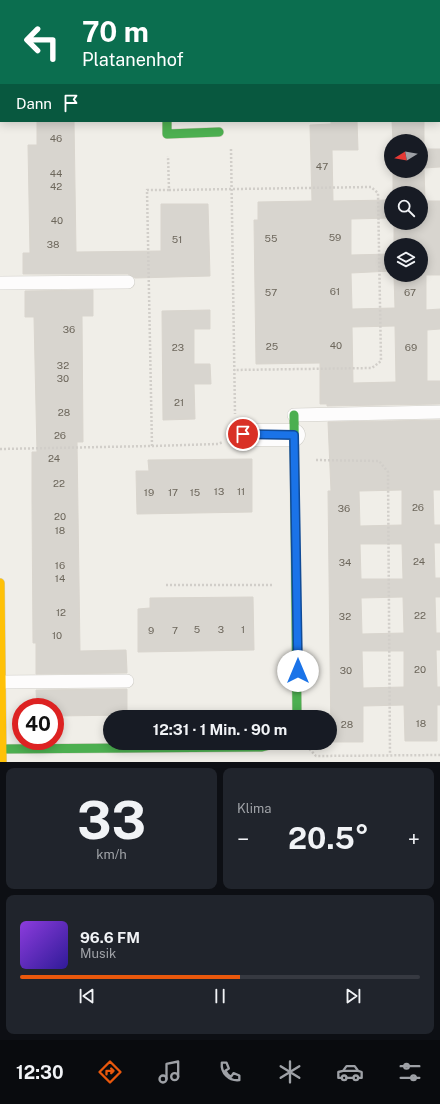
<!DOCTYPE html>
<html lang="de">
<meta charset="utf-8">
<style>
:root{--surface:#171b24;--page:#20242c;--text:#f1f3f6;--muted:#9ea1a6;--line:#363941;--accent:#ea580c}
body{margin:0;font-family:"Public Sans",sans-serif;background:var(--page);color:var(--text);height:100vh;display:flex;flex-direction:column;font-size:15px;white-space:nowrap}
*{box-sizing:border-box;margin:0}
p{font-size:13px;color:var(--muted)}
.icon{flex:none;width:22px;height:22px;fill:none;stroke:currentColor;stroke-width:2;stroke-linecap:round;stroke-linejoin:round}
.map{position:relative;height:762px;overflow:hidden}
.details{display:flex;flex-direction:column;gap:6px;padding:6px;background:#0d0f14;flex:1}
.details>*{flex:none}
.hud{position:absolute;left:0px;top:0px;width:440px;height:122px;box-shadow:0 2px 10px #0003;background:#0b6e4f;color:#fff;overflow:hidden}
.needle{width:26px;rotate:259deg}
.buttons{position:absolute;left:384px;top:134px;display:grid;gap:8px}
.buttons a{display:grid;place-items:center;width:44px;height:44px;border-radius:50%;background:var(--surface);box-shadow:0 2px 10px #0003;font-size:20px}
.speed{position:absolute;left:12px;top:698px;display:flex;gap:8px;font-size:20px;font-weight:700;text-align:center}
.speed>*{display:grid;place-content:center;width:52px;height:52px;border-radius:50%;background:var(--surface);box-shadow:0 2px 10px #0003;line-height:1}
.speed .limit{border:6px solid #d22;background:#fff;color:#111}
.pin{position:absolute;display:grid;place-items:center;width:34px;height:34px;color:#fff;margin:-17px;border:2px solid #fff;border-radius:50%;box-shadow:0 1px 4px #0007}
.me{position:absolute;width:44px;margin:-22px;rotate:0deg;stroke-linejoin:round;filter:drop-shadow(0 0 3px #0008)}
.turn{display:flex;align-items:center;gap:14px;height:84px;padding:0 16px;font-size:18px}
.turn .icon{width:52px;height:52px;stroke-width:2.5}
.turn b{display:block;font-size:28px;line-height:34px}
.then{display:flex;align-items:center;height:38px;padding:0 16px;background:#0003;gap:8px;font-size:15px}
.big{font-size:30px;font-weight:700;line-height:1.1}
.details .card{flex:1;display:flex;flex-direction:column;justify-content:center;gap:6px;min-width:0;padding:0 14px;border-radius:8px;background:var(--page)}
.details .dial{align-items:center;gap:0}
.dial b{font-size:52px;line-height:1}
.song{display:flex;align-items:center;gap:12px}
.cover{width:48px;height:48px;border-radius:6px;background:linear-gradient(135deg,hsl(270 70% 55%),hsl(250 70% 35%))}
.played{height:4px;border-radius:2px;background:linear-gradient(90deg,var(--accent) 55%,var(--line) 55%)}
.keys{display:flex;justify-content:space-around;direction:ltr}
.heat{display:flex;justify-content:space-between;align-items:center;font-size:22px;direction:ltr}
.details .tiles{flex:1;display:grid;gap:6px;grid-template-columns:1fr 1fr}
.card:last-child{grid-column:span 2}
.trip{position:absolute;left:103px;top:710px;width:234px;height:40px;border-radius:20px;background:var(--surface);box-shadow:0 2px 10px #0003;font-weight:700;line-height:40px;text-align:center}
.dock{display:flex;height:64px;justify-content:space-around;align-items:center;background:#090b0e;color:var(--muted)}
.dock .icon{width:28px;height:28px}
.dock .on{color:var(--accent)}
.dock b{font-size:18px;color:var(--text)}
.map>svg:first-child{display:block}
.building{fill:#d8d5cf;stroke:#d9d5ce;fill-rule:evenodd}
.lines{fill:none;stroke-linecap:round;stroke-linejoin:round}
.lane-casing{stroke:#ceccc6;stroke-width:14}
.street-casing{stroke:#ceccc6;stroke-width:23}
.fast-casing{stroke:#d0ccbe;stroke-width:10}
.slow-casing{stroke:#d0ccbe;stroke-width:10}
.path{stroke:#d1cec9;stroke-width:2.5;stroke-dasharray:2 2;stroke-linecap:butt}
.lane{stroke:#fdfcfc;stroke-width:13}
.street{stroke:#fdfcfc;stroke-width:22}
.fast{stroke:#4caf50;stroke-width:9}
.slow{stroke:#ffc107;stroke-width:9}
.route-casing{stroke:#114b97;stroke-width:10}
.route{stroke:#1a73e8;stroke-width:7}
.labels{text-anchor:middle;stroke-width:3;stroke-linejoin:round;paint-order:stroke}
.number-label{font-size:10px;fill:#6d675c}
</style>
<div class="map">
<svg width="440" height="762" viewBox="0 0 440 762">
<rect width="100%" height="100%" fill="#f0eee8"/>
<!-- building -->
<path class="building" d="M37,121h37l2,131 85,-1v-47h47l2,72 -75,2 -7,-4h-105v-21h7l-2,-108h9z
M331,121h26l1,29h-26l1,51 58,-1v18l-40,1v36l40,-1v17l-40,2 1,36 43,-1 -1,-33h27v-30h-27v-22h27v-30h-28v-22h28v-30h-28l-1,-20h32v28h16v18l-16,1 1,33h15v74h-14v35l14,-1v20l-13,1v51h13v23l-113,2v-2h-7v-41l-64,1 -2,-144h4v-18l54,-1 -2,-76 21,-1zM395,326l1,56 -43,1 -1,-56z
M93,290v26h-11l1,126h-6l3,209 46,-1 1,21v2l-91,1v-31h-3l-1,-143v-48h5l-3,-135h-9v-26z
M210,310v19h-16v35h16l1,20h-17l1,35 -32,1 -1,-109z
M440,420v70h-7l1,35h6v18h-6l1,35h5v19h-5l1,36h4v17h-4l1,37h3v18h-3v36h-32l-1,-36 -41,1v36h-32l-3,-251h3l-3,-69zM402,490v35l-42,1 -1,-35zM360,544h42l1,35h-42zM403,597l1,36 -42,1 -1,-36zM362,651h42v36l-41,1z
M252,459v53l-115,2 -1,-43h13l-1,-11z
M253,597l1,53 -116,2v-43l12,-1v-10z
M127,689v26l-72,1v-9h-18l-1,-17z"/>
<g class="lines">
<defs>
<path id="lane" d="M0,283l128,-1
M294,415l146,-3
M1,682l126,-1"/>
<path id="street" d="M166,0l1,1
M243,435h51"/>
<path id="fast" d="M167,121v13l52,-2
M294,415l3,302
M2,749l260,-2 16,-4"/>
<path id="slow" d="M0,583l2,179"/>
</defs>
<!-- lane casing -->
<use href="#lane" class="lane-casing"/>
<!-- street casing -->
<use href="#street" class="street-casing"/>
<!-- fast casing -->
<use href="#fast" class="fast-casing"/>
<!-- slow casing -->
<use href="#slow" class="slow-casing"/>
<!-- path -->
<path class="path" d="M376,0v1
M231,149l4,265
M169,190l202,-3 7,6 3,168 -9,7 -138,2
M152,446l66,-2 5,-2
M0,449l152,-3 -5,-256h22l-1,-34
M316,460l63,1 9,11 2,283
M166,585h107
M304,743l12,13 124,-1"/>
<!-- lane -->
<use href="#lane" class="lane"/>
<!-- street -->
<use href="#street" class="street"/>
<!-- fast -->
<use href="#fast" class="fast"/>
<!-- slow -->
<use href="#slow" class="slow"/>
</g>
<g class="lines">
<defs>
<path id="route" d="M243,434l51,1 4,236"/>
</defs>
<!-- route casing -->
<use href="#route" class="route-casing"/>
<!-- route -->
<use href="#route" class="route"/>
</g>
<g class="labels">
<!-- number labels -->
<g class="number-label">
<text x="56" y="142">46</text>
<text x="322" y="170">47</text>
<text x="56" y="177">44</text>
<text x="56" y="190">42</text>
<text x="57" y="224">40</text>
<text x="335" y="241">59</text>
<text x="271" y="242">55</text>
<text x="177" y="243">51</text>
<text x="53" y="248">38</text>
<text x="335" y="295">61</text>
<text x="271" y="296">57</text>
<text x="410" y="296">67</text>
<text x="69" y="333">36</text>
<text x="336" y="349">40</text>
<text x="272" y="350">25</text>
<text x="178" y="351">23</text>
<text x="411" y="351">69</text>
<text x="63" y="369">32</text>
<text x="63" y="382">30</text>
<text x="179" y="406">21</text>
<text x="64" y="416">28</text>
<text x="60" y="439">26</text>
<text x="54" y="462">24</text>
<text x="59" y="487">22</text>
<text x="219" y="495">13</text>
<text x="241" y="495">11</text>
<text x="149" y="496">19</text>
<text x="173" y="496">17</text>
<text x="195" y="496">15</text>
<text x="418" y="511">26</text>
<text x="344" y="512">36</text>
<text x="60" y="520">20</text>
<text x="60" y="534">18</text>
<text x="419" y="565">24</text>
<text x="345" y="566">34</text>
<text x="60" y="569">16</text>
<text x="60" y="582">14</text>
<text x="61" y="616">12</text>
<text x="420" y="619">22</text>
<text x="345" y="620">32</text>
<text x="197" y="633">5</text>
<text x="221" y="633">3</text>
<text x="243" y="633">1</text>
<text x="151" y="634">9</text>
<text x="175" y="634">7</text>
<text x="57" y="639">10</text>
<text x="420" y="673">20</text>
<text x="346" y="674">30</text>
<text x="421" y="727">18</text>
<text x="347" y="728">28</text>
</g>
</g>
</svg>
<div class="buttons">
<a><svg class="needle" viewBox="-14 -14 28 28"><path d="M0-13l5 13h-10z" fill="#e53935"/><path d="M0 13l5-13h-10z" fill="#9ea1a6"/></svg></a>
<a><svg class="icon" aria-label="search" viewBox="0 0 24 24"><circle cx="10" cy="10" r="6"/><path d="M15 15l6 6"/></svg></a>
<a><svg class="icon" aria-label="layers" viewBox="0 0 24 24"><path d="M12 4l9 5-9 5-9-5zM3 14l9 5 9-5"/></svg></a>
</div>
<div class="speed"><div class="limit">40</div></div>
<div class="pin" style="left:243px;top:434px;background:#d93025"><svg class="icon" aria-label="arrive" viewBox="0 0 24 24"><path d="M6 21V4h12l-3 4 3 4H6"/></svg></div>
<svg class="me" style="left:298px;top:671px" viewBox="-20 -20 40 40"><circle r="19" fill="#fff"/><path d="M0-13L10 11 0 6-10 11z" fill="#1a73e8"/></svg>
<div class="trip">12:31 · 1 Min. · 90 m</div>
<div class="hud">
<div class="turn"><svg class="icon" aria-label="left" viewBox="0 0 24 24"><path d="M17 20v-9H6M10 6l-5 5 5 5"/></svg><div><b>70 m</b>Platanenhof</div></div>
<div class="then">Dann<svg class="icon" aria-label="arrive" viewBox="0 0 24 24"><path d="M6 21V4h12l-3 4 3 4H6"/></svg></div>
</div>
</div>
<section class="details">
<div class="tiles">
<div class="card dial"><b>33</b><p>km/h</p></div>
<div class="card"><p>Klima</p>
<div class="heat"><a>−</a><b class="big">20.5°</b><a>+</a></div>
</div>
<div class="card">
<div class="song"><i class="cover"></i><div><b>96.6 FM</b><p>Musik</p></div></div>
<div class="played"></div>
<div class="keys"><svg class="icon" aria-label="previous" viewBox="0 0 24 24"><path d="M18 5L8 12l10 7zM5 5v14"/></svg><svg class="icon" aria-label="pause" viewBox="0 0 24 24"><path d="M8 5v14M16 5v14"/></svg><svg class="icon" aria-label="next" viewBox="0 0 24 24"><path d="M6 5l10 7-10 7zM19 5v14"/></svg></div>
</div>
</div>
</section>
<nav class="dock">
<b>12:30</b>
<svg class="icon on" aria-label="directions" viewBox="0 0 24 24"><path d="M12 3l9 9-9 9-9-9zM9 14v-3h6M13 9l2 2-2 2"/></svg>
<svg class="icon" aria-label="music" viewBox="0 0 24 24"><path d="M9 18V5l10-2v13"/><circle cx="6" cy="18" r="3"/><circle cx="16" cy="16" r="3"/></svg>
<svg class="icon" aria-label="phone" viewBox="0 0 24 24"><path d="M5 4h4l2 5-3 2q2 4 5 5l2-3 5 2v4C11 20 4 13 5 4z"/></svg>
<svg class="icon" aria-label="climate" viewBox="0 0 24 24"><path d="M12 3v18M4 7l16 10M4 17L20 7"/></svg>
<svg class="icon" aria-label="car" viewBox="0 0 24 24"><path d="M5 17H2v-5l4-1 3-4h7l3 4 3 1v5h-3M9 17h6M6 11h13"/><circle cx="7" cy="17" r="2"/><circle cx="17" cy="17" r="2"/></svg>
<svg class="icon" aria-label="filters" viewBox="0 0 24 24"><path d="M4 7h16M4 17h16"/><circle cx="9" cy="7" r="2"/><circle cx="15" cy="17" r="2"/></svg>
</nav>
